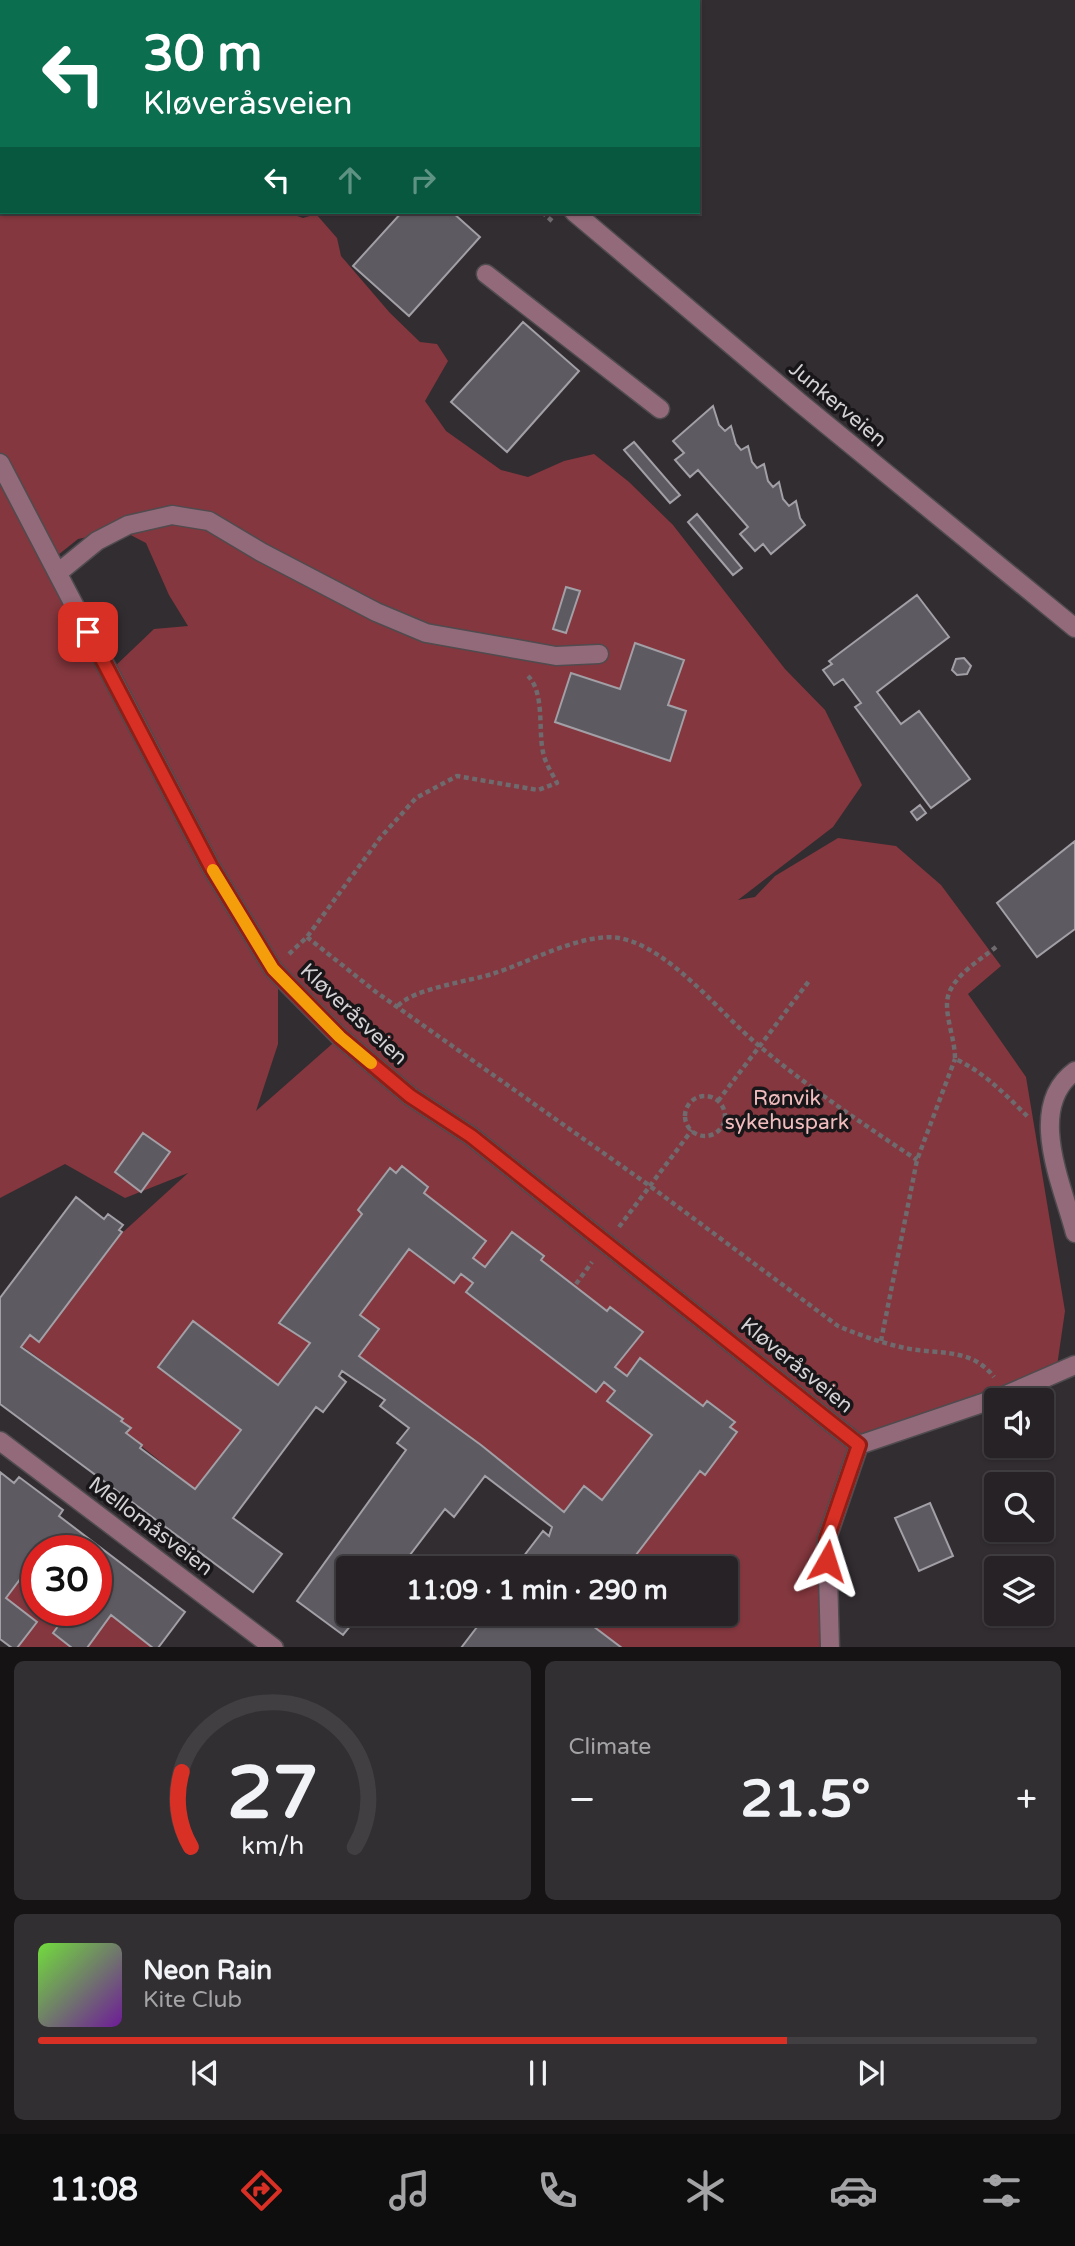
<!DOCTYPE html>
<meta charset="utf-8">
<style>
:root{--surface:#262225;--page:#322f32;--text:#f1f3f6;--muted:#a4a4a7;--line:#423f42;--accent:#d93025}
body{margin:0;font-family:"Varela Round",sans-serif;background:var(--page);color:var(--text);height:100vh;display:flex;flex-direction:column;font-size:26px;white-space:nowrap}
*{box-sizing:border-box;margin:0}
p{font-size:23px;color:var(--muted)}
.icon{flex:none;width:38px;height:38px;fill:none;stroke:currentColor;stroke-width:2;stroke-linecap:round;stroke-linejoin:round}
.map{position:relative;height:1647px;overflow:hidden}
.details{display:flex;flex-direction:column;gap:14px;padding:14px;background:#151314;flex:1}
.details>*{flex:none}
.banner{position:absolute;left:0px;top:0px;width:700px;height:214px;box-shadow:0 2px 5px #0004,0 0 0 2px var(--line);background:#0b6e4f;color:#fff;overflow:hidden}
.buttons{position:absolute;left:984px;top:1388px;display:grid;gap:14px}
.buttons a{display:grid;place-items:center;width:70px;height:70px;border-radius:7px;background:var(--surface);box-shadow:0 2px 5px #0004,0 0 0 2px var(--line);font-size:35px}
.speed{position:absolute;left:21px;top:1535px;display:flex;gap:14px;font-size:35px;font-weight:700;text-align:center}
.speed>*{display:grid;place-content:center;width:91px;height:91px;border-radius:50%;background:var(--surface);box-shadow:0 2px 5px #0004,0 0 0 2px var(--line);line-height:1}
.speed .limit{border:10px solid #d22;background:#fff;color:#111}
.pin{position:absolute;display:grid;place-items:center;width:60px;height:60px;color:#fff;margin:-30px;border-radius:14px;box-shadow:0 4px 10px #0006}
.me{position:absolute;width:77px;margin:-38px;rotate:6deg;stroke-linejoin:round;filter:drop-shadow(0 0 5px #0008)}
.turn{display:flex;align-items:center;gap:24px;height:147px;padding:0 28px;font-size:32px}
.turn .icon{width:91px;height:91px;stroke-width:2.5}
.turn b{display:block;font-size:49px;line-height:60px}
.lanes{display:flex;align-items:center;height:66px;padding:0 28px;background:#0003;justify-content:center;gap:35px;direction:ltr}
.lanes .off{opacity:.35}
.big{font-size:52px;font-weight:700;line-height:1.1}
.details .tile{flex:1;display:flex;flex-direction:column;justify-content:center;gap:10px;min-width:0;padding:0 24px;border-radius:10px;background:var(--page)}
.details .dial{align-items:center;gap:0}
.dial svg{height:182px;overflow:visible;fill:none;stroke:var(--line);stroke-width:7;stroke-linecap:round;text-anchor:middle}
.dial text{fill:var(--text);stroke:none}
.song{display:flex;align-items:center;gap:21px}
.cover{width:84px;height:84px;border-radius:10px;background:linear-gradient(135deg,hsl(100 70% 55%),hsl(280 70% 35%))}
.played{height:7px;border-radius:4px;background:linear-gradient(90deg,var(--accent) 75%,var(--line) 75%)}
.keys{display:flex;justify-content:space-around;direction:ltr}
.heat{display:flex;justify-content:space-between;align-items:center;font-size:38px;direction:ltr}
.details .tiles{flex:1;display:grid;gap:14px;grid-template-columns:1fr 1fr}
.tile:last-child{grid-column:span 2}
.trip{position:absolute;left:336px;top:1556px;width:402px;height:70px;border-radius:7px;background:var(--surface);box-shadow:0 2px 5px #0004,0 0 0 2px var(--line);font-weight:700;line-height:70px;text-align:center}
.menu{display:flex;height:112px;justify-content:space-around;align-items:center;background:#0f0e0f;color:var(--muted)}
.menu .icon{width:49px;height:49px}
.menu .active{color:var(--accent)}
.menu b{font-size:32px;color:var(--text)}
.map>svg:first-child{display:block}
.green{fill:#84373e;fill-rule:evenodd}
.building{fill:#5d5a61;stroke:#a29fa6;stroke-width:2;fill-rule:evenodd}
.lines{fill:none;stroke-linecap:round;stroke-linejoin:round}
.minor-casing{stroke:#4f4b4e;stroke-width:21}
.path{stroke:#6e6a6d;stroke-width:4.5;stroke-dasharray:5 3.5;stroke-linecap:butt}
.minor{stroke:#926a7a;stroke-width:18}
.route-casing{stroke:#8d1f18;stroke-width:18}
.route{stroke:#d93025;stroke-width:12}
.slow{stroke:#f59e0b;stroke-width:12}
.labels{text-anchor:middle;stroke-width:7;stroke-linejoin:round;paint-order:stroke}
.street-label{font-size:21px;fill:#d4d1d4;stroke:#181618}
.park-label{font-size:21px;fill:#f1bcbd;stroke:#181618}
</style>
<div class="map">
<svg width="1075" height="1648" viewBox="0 0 1075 1648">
<rect width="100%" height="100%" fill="#322d31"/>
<!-- green -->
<path class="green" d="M0,0l52,2h-50v210h284l17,6 13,-4 21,24 4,18 49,57 30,29 17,2 11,17 -23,40 21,30 55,39 27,7 36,-16 30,-7 35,28 44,43 112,144 40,41 37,75 -29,42 -95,73 17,-3 20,-21 63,-38 58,8 45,39 60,81 -33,28 58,83 39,234 -9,62 -197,72 -32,93 3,109h-209l-44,-33h149v-46h-100l74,-96 4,3 32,-42 -6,-5 5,-6 -28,-21 -3,5 -64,-48 -13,18 -12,-9 27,-36 -32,-24 -3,4 -66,-51 3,-4 -32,-24 -27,36 -12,-10 13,-17 -63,-48 5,-7 -26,-20 -5,6 -8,-4 -31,41 4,4 -83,109 31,21 -32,42 -84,-63 -36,46 83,62 -46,59 -69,-55 4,-7 -10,-6 2,-3 -100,-72 8,-11 9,7 82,-108 67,-61 -63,25 -60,-34 -65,34zM121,530l25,13 23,52 19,31 -34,3 -43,41 -58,-111 25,-20zM278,977l62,60 -84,74 22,-67z
M409,1249l45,34 7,-9 12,8 -7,11 130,99 8,-10 11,9 -8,10 45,34 -50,66 -19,-15 -19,25 -120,-94 -2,2 -83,-63v-41z
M31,1566l6,5v39h33l-17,23 19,14h-55l-12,-49z
M111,1615l42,32 -67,1z"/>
<!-- building -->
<path class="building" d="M402,212h50l28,25 -71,79 -56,-50z
M523,322l56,49 -72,81 -56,-50z
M713,406l6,19 6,6 6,-5 5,18 5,6 7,-4 4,16 5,6 7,-4 4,17 5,6 6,-5 4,17 6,7 7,-5 4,17 5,7 -34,29 -8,-10 -8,7 -15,-17 8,-7 -50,-57 -8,7 -15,-17 9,-7 -11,-12z
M634,442l46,53 -10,8 -46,-53z
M697,514l45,54 -9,7 -45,-53z
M566,587l14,4 -14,42 -13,-4z
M917,595l32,42 -72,55 24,32 18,-13 51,68 -39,29 -76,-101 6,-4 -18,-24 -9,6 -11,-15 9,-6 -3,-3z
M635,643l49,17 -16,45 18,6 -16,50 -115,-39 16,-49 49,16z
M964,658l7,8 -4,8 -10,1 -5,-5 4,-11z
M920,805l6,8 -9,7 -6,-8z
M1075,841v88l-38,28 -40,-54z
M143,1133l27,19 -29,40 -26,-20z
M402,1166l26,21 -4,6 62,48 -13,17 12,9 27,-35 32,24 -3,4 66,51 3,-4 33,25 -28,35 12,9 13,-18 63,48 4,-5 28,21 -5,5 7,5 -32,43 -5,-4 -74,97h-24l-13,-12 -9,12h-55l-5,-7 23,-30 6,5 3,-9 -67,-51 -31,41 -9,-8 -45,59h-52v46h12l-17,21 -46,-34 109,-151 -9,-7 12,-15 -29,-22 5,-6 -43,-29 -3,5 7,6 -23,30 -7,-5 -83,111 49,36 -29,38 -253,-188v-106l76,-101 28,22 4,-5 15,11 -4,5 3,2 -83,110 -9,-7 -9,12 102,72 -2,2 10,7 -5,5 16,12 -2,3 55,41 46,-59 -83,-63 35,-46 85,64 32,-42 -31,-20 83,-109 -4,-4 32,-42 6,5zM409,1249l45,34 7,-9 12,9 -7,9 130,100 8,-10 11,9 -8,10 45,34 -50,65 -18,-14 -20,26 -83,-67 -122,-89 20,-27 -19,-14z
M0,1472l14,11 5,-6 44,33 -4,6 126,96 -27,36h-5l-42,-33 -24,33h-15l-19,-15 17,-23h26v-60h-59v21l-7,-5 -24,32 31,24 -20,26h-5l-12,-9z
M930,1503l23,53 -34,15 -24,-53z
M487,1614h90l45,34h-161z"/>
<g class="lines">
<defs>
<path id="minor" d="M247,0l2,2
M346,0l2,2
M574,212l225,190 276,226
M486,274l174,135
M0,463l211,404 62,102 67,68 70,59 61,40 388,309
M59,572l38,-31 31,-16 44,-10 37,6 52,31 115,60 50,21 130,23 43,-2
M1075,1071c-50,36 -12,115 0,162
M0,1441l274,207
M830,1648l-3,-110 32,-93 147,-50 69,-30"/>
</defs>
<!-- minor casing -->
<use href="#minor" class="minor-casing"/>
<!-- path -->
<path class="path" d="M315,0l2,2
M542,212l10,9
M307,937l69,55 274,194 188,140c21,9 44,17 67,22 33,7 66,-1 89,29
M996,947c-17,14 -49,32 -49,57 0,19 8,36 8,55 28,12 52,37 73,58
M289,954l18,-17 73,-99 36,-40 41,-22 81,14 19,-7c-5,-10 -12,-20 -14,-31 -5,-22 2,-59 -15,-76
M398,1006c14,-17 72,-25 94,-32 36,-11 90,-42 127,-36 50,9 100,74 138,106 49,42 106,80 160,116
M685 1116a20 20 0 1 1 40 0a20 20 0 1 1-40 0Z
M718,1101l91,-120
M619,1227l73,-97
M576,1284l16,-22
M881,1341l36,-181 38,-101"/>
<!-- minor -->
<use href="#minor" class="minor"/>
</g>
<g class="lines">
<defs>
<path id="route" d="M88,632l123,235 62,102 67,68 70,59 61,40 388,309 -32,93v23"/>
</defs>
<!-- route casing -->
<use href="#route" class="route-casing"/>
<!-- route -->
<use href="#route" class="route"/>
<!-- slow -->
<path class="slow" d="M213,870l60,99 67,68 31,26"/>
</g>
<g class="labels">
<!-- street labels -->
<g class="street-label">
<text transform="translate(838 404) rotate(40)" y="7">Junkerveien</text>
<text transform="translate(354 1014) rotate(43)" y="7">Kløveråsveien</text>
<text transform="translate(797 1365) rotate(39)" y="7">Kløveråsveien</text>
<text transform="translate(151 1526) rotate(37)" y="7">Mellomåsveien</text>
</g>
<!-- park labels -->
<g class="park-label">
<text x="787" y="1105">Rønvik<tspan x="787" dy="24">sykehuspark</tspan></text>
</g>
</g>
</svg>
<div class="buttons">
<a><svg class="icon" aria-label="sound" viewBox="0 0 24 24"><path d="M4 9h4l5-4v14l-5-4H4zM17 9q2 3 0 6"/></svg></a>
<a><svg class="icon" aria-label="search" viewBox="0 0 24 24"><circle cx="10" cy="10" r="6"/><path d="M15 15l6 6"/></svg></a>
<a><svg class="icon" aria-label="layers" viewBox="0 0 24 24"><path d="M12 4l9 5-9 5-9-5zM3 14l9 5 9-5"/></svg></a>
</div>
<div class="speed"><div class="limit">30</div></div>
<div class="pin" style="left:88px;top:632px;background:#d93025"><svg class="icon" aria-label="arrive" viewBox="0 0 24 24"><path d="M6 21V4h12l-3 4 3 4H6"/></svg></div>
<svg class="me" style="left:827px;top:1561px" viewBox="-20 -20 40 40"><path d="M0-17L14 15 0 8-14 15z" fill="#d93025" stroke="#fff" stroke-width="4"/></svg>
<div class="trip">11:09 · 1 min · 290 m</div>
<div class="banner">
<div class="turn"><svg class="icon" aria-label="left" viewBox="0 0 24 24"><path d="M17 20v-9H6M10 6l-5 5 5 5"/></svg><div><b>30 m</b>Kløveråsveien</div></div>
<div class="lanes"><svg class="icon" aria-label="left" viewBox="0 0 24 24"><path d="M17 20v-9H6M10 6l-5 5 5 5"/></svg><svg class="icon off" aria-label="ahead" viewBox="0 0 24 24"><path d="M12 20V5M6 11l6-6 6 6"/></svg><svg class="icon off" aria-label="right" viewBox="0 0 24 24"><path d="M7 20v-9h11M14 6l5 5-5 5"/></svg></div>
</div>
</div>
<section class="details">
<div class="tiles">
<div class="tile dial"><svg viewBox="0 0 100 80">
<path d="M14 69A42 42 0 1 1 86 69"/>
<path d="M14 69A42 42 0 0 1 10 36" stroke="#d93025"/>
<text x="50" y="56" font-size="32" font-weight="700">27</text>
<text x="50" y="72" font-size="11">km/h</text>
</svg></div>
<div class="tile"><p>Climate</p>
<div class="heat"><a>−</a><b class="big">21.5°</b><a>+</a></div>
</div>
<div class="tile">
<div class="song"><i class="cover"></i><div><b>Neon Rain</b><p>Kite Club</p></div></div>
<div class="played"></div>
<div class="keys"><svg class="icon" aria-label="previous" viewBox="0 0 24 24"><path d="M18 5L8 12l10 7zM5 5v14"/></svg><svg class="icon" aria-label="pause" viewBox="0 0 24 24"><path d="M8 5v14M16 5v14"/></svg><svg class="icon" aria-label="next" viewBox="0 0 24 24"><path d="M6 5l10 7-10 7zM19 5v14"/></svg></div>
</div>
</div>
</section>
<nav class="menu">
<b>11:08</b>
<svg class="icon active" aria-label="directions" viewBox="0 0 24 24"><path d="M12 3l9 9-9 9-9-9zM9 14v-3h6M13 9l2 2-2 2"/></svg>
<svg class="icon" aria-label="music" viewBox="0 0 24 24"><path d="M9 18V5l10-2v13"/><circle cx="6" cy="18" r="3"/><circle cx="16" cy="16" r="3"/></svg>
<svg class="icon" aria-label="phone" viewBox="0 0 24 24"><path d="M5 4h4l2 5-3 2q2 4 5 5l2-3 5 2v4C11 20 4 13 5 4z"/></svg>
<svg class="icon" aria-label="climate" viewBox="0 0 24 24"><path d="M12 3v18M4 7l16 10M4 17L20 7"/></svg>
<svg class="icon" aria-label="car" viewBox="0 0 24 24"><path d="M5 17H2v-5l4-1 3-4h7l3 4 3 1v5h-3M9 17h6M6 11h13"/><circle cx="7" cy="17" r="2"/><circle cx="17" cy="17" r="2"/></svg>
<svg class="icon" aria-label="filters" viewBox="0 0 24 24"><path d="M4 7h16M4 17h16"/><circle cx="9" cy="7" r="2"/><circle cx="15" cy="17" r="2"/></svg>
</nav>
